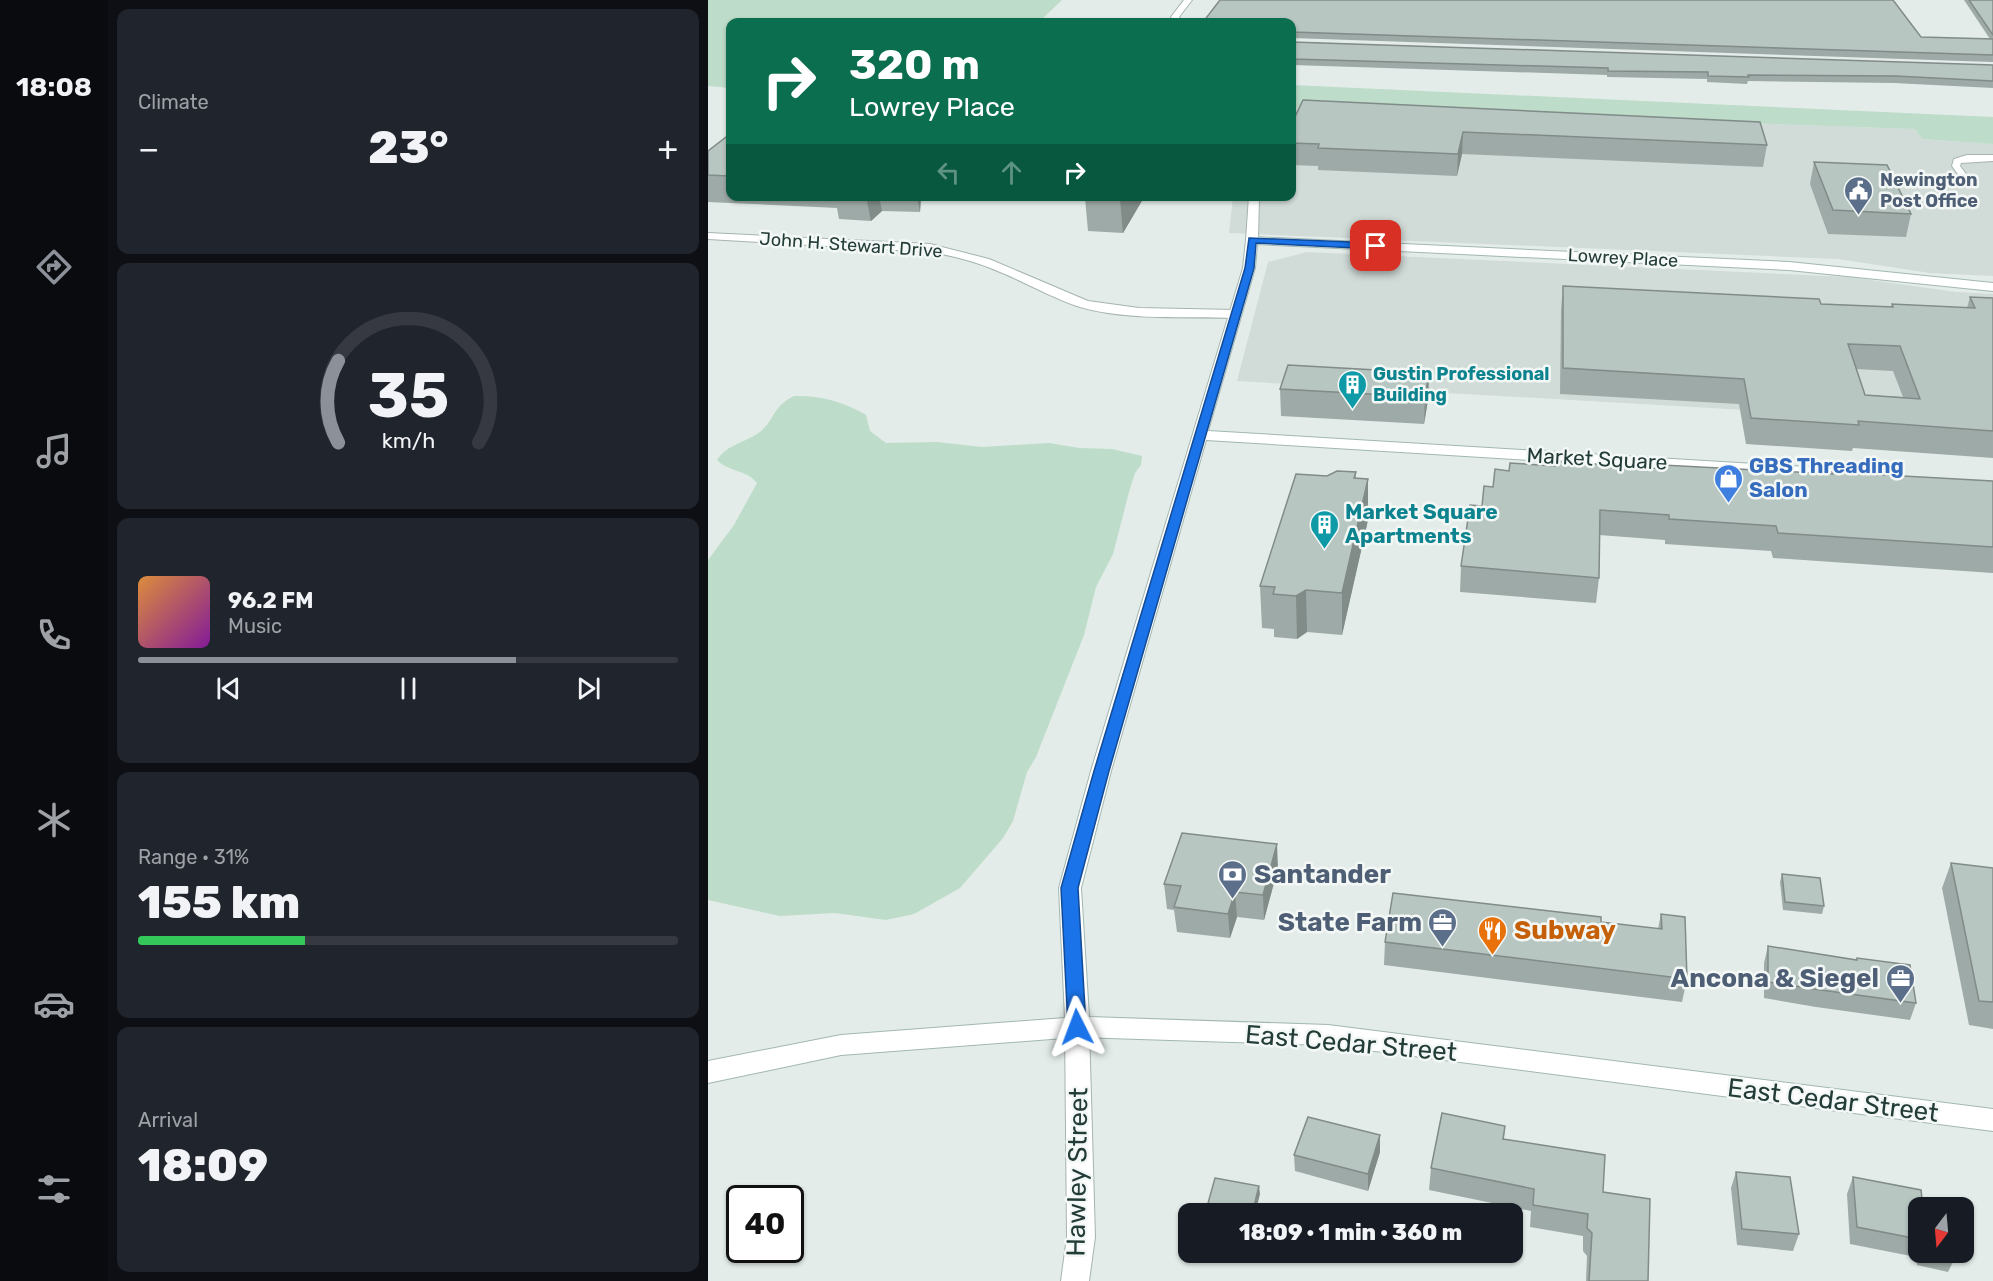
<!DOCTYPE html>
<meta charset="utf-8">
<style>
:root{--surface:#171b24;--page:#20242c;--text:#f1f3f6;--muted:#9ea1a6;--line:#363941;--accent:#8c9099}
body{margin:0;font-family:Rubik,sans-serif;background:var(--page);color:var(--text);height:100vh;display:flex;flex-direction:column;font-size:22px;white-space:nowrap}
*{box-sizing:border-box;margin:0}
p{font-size:20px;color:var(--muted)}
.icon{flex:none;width:33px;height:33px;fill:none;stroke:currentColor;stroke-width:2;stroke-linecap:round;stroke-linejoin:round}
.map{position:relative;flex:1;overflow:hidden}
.panel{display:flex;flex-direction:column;gap:9px;padding:9px;background:#0d0f14;width:600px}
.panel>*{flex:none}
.banner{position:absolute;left:18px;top:18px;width:570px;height:183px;border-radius:12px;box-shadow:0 2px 4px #0004;background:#0b6e4f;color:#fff;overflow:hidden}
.needle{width:39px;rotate:196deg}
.buttons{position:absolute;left:1200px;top:1197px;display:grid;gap:12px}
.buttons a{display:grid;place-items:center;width:66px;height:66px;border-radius:12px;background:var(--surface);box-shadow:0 2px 4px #0004;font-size:30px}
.speed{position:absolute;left:18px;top:1185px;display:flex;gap:12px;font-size:30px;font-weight:700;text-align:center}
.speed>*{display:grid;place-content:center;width:78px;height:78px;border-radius:50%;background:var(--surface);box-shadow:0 2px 4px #0004;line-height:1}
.speed .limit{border:3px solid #111;border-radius:9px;background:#fff;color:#111}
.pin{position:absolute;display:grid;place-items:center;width:51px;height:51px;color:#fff;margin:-26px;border-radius:12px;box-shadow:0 3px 9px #0006}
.me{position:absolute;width:66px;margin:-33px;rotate:357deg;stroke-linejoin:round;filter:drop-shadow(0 0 4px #0008)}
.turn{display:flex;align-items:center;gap:21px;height:126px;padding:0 24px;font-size:27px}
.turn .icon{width:78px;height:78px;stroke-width:2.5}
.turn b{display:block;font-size:42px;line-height:51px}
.lanes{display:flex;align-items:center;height:57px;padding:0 24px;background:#0003;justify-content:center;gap:30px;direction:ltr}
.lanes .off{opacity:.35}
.big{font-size:45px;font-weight:800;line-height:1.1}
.panel .tile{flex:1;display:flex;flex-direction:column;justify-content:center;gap:9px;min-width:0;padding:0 21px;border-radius:12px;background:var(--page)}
.panel .dial{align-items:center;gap:0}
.dial svg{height:156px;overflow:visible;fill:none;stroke:var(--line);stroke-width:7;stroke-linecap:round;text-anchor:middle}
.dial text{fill:var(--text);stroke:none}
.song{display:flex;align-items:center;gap:18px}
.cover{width:72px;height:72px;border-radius:9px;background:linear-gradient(135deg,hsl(30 70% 55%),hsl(290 70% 35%))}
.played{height:6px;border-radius:3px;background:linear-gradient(90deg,var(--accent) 70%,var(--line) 70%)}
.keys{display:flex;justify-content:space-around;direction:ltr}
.heat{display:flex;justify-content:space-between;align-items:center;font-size:33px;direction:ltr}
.charge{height:9px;border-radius:4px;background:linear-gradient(90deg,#34c759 31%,var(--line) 0)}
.trip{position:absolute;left:470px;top:1203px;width:345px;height:60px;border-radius:12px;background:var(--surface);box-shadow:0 2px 4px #0004;font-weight:800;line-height:60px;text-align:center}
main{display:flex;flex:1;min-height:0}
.tab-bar{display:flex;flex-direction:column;width:108px;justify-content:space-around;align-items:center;background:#090b0e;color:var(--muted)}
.tab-bar .icon{width:42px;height:42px}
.tab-bar .on{color:var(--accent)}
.tab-bar b{font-size:27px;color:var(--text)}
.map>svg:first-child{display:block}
.built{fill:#d1dbd8}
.green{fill:#bddcc9}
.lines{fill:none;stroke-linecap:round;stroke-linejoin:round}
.lane-casing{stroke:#a6b4b0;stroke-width:2}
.street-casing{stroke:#a6b4b0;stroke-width:2}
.secondary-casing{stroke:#a2b7b2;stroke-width:2}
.lane{fill:#fff;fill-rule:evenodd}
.street{fill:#fff;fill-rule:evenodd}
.secondary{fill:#fff;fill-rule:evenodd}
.wall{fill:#9eaaa7;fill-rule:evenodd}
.shaded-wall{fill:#818b88}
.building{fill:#b8c6c2;stroke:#818b88;stroke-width:1.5;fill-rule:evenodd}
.route{fill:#1a73e8;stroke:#114b97;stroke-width:1.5}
.labels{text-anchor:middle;stroke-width:5;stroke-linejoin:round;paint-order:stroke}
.far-service-label{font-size:18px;font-weight:bold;fill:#4e5e75;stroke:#f3f8f6;text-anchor:start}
.far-street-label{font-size:18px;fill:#233c38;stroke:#f3f8f6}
.far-culture-label{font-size:18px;font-weight:bold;fill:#0d838f;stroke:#f3f8f6;text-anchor:start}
.street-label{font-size:21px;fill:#233c38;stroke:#f3f8f6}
.shop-label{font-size:21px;font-weight:bold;fill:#366cbe;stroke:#f3f8f6;text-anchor:start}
.culture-label{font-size:21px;font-weight:bold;fill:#0d838f;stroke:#f3f8f6;text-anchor:start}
.near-service-label{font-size:26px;font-weight:bold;fill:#4e5e75;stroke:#f3f8f6;text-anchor:end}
.near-food-label{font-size:26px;font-weight:bold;fill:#c56008;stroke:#f3f8f6;text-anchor:start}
.near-street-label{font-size:26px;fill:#233c38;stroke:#f3f8f6}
</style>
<main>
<nav class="tab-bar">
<b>18:08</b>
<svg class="icon on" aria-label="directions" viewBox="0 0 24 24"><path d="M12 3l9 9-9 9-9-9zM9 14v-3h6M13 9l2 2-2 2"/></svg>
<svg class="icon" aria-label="music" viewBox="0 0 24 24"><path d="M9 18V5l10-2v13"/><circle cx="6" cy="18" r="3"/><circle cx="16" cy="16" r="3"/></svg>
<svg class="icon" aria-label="phone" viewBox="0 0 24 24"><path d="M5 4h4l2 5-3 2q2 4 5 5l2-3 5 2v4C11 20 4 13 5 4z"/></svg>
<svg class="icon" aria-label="climate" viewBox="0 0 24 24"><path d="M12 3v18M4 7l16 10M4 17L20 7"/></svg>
<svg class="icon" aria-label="car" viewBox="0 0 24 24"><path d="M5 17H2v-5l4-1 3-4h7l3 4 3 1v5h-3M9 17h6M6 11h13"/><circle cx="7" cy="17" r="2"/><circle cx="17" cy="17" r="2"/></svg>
<svg class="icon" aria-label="filters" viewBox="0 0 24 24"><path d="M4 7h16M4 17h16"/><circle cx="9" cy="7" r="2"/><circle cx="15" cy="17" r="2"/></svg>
</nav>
<section class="panel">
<div class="tile"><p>Climate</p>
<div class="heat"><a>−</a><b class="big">23°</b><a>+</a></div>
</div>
<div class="tile dial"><svg viewBox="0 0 100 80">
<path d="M14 69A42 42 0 1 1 86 69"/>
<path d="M14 69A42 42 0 0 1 14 27" stroke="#8c9099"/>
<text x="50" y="56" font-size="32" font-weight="700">35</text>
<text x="50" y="72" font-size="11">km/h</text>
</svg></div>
<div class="tile">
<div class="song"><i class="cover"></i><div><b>96.2 FM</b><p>Music</p></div></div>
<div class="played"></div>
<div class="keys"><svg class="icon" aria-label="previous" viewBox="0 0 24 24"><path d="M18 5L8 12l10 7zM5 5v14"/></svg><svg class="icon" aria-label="pause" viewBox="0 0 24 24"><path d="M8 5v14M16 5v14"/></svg><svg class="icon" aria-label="next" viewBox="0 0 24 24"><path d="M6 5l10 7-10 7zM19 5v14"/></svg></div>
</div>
<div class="tile"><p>Range · 31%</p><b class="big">155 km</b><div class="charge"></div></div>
<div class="tile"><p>Arrival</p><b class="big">18:09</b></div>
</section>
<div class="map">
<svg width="1285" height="1281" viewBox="0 0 1285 1281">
<rect width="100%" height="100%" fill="#e3ece9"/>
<!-- built -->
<path class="built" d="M584,107l623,22 7,10 71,5v132l-63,-3 -92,-14 -609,-26 4,-36 59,-1z
M599,252l542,25 107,15 37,2v130l-756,-43 31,-119z"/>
<!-- green -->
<path class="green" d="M0,0h354l-23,22h-309v66l-22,-2z
M584,85l701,32v27l-71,-5 -7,-10 -623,-22z
M86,396c25,-1 51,6 72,19l4,16 16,12 51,-1 45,5 67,-4 30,5 33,1 30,7 -1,9 -6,8 -6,19 -16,62 -17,33 -12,48 -48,122 -9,15 -14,49 -10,17 -43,50 -46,26 -28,6 -51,-7 -55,3 -72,-16v-340l26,-35 23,-42c-10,-13 -28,-11 -40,-23 10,-16 29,-17 44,-29 15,-13 11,-24 33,-35z"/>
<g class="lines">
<defs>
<path id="lane" d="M1259,155h26v6l-32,2 -1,3 12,16 -4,3 -3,-1 -13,-18 2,-7z"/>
<path id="street" d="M476,0h8l-13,17 4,5h-8l-4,-5z
M541,196h10l-1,44 -6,3 -6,-3z
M0,233l222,11 59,15 99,42 51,7 96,2 6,4 -6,4c-51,-2 -106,3 -155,-11 -28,-9 -53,-24 -80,-35 -22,-10 -46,-16 -70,-20l-222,-13z
M369,1017l9,3 3,7 6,210 -6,44h-28l6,-44 -2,-210 3,-7z"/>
<path id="secondary" d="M544,237l537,25 204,21v8l-204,-21 -532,-26 -2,24 -47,163 648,39 8,5 -8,5 -650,-40 -95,331 -30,117 8,129 239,8 665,84v22l-665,-86 -251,-8 -236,18 -133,28v-22l133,-26 224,-17 -6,-130 32,-117 152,-503 3,-28z"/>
</defs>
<!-- lane casing -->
<use href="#lane" class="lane-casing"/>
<!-- street casing -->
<use href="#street" class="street-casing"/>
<!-- secondary casing -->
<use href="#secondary" class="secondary-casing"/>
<!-- lane -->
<use href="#lane" class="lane"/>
<!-- street -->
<use href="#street" class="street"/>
<!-- secondary -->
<use href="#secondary" class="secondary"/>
</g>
<!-- wall -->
<path class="wall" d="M1256,0h29v62l-701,-24v-16l698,17z
M584,41v1l701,23v23l-99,-5 -146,-2 -1,3 -40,-2v-3l-100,-2v-2l-315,-10z
M584,123l475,22 -4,22 -301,-13 -5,22 -139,-6v-4l-26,-1z
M22,134v62h191l-1,16 -38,-1 -11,10 -32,-2 -2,-11 -129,-6v-51z
M1106,162l97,52 -5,23 -78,-3 -18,-50z
M378,196h57v3l-20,34 -35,-2 -3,-33z
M855,286l258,18 70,3 1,-3 75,4 3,-11 23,1v160l-140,-10 -1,3 -106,-7 -7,-40 -179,-10 1,-84zM1148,369l37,2 10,26 -38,-2z
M721,373l-1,27 -4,24 -143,-8 -1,-27z
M955,465l168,9 1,-2 161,9v92l-220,-15 -2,-7 -106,-7v-4l-66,-5v43l-3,25 -136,-11 1,-26 21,-60 11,-19 16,-16 46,-5 107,3z
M648,472v6l12,1v41l-26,115 -35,-3 -10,7 -23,-2v-8l-12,-1 -2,-42 67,-110z
M1243,863l42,5v161l-24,-4 -27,-137z
M570,868l-14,52 -27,-3 -7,21 -53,-6 -3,-22 -7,-1 -3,-25z
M1074,874l42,32 -2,8 -39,-4 -3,-28z
M953,914l26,65 -5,23 -298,-37 1,-23 216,-20 57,7z
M1060,946l88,14 1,-2 59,45 -6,17 -94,-13 -52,-9v-35z
M797,1126l-1,13 99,53 45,89h-62l1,-25 -4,-5v-15l-53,-9 1,-16 -102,-21 2,-22z
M672,1135v17l-12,39 -73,-20 -1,-16z
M1028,1172l63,62 -6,17 -56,-6 -6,-57z
M1145,1177l65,31v44h38v4l-8,16 -31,-7 -1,-8 -66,-13 -3,-50z"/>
<!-- shaded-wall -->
<path class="shaded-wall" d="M520,19v3h-23z
M755,132l-1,22 -5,22 1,-22z
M158,196h13l3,15 -11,10z
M209,196h4l-1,16z
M414,196h21v3l-20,34 -3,-33z
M721,373l-1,27 -4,24 1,-27z
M660,479v41l-26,115v-42z
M598,590l1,42 -10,7 -1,-43z
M569,844l1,24 -14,52 -1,-25z
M527,892l2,25 -7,21 -2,-24z
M672,1135v17l-12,39v-17z
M551,1186l1,8 -5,20h-3z"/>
<!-- building -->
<path class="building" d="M512,0h673l28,37 72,2v16l-701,-23v-10h-70l6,-3 -25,3z
M1261,0h24v35z
M584,41v1l701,23v16l-97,-5 -148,-1 1,2 -41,-1v-4l-100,-1v-3l-316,-9z
M595,100l457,22 7,23 -304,-13 -5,22 -140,-6 1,-4 -27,-1v-20z
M22,134v42l-22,-1v-24z
M1106,162l73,3 24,49 -78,-4z
M378,196h36l-2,4 -35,-2z
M855,286l256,13 2,5 72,3 -1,-3 83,4 -5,-11 23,1v133l-135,-10 1,4 -108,-7 -7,-39 -181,-11zM1140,344l52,2 20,53 -55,-4z
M580,365l141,8 -4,24 -145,-8z
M847,461l108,8v-4l170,9 -1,-2 161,9v66l-215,-14 -2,-7 -107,-7v-4l-69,-5 -1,68 -138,-12 9,-61 12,1 2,-20 9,1 2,-18 14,2 1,-8 45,3z
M629,471l19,1 -2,6 14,1 -26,114 -36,-3 -10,6 -23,-2 2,-7 -15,-1 36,-112 31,2z
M474,833l95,11 -14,51 -28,-3 -7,22 -54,-7 7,-21 -17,-2z
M1243,863l42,5v134l-14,-1z
M1074,874l38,4 4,28 -39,-4z
M685,893l208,24v5l61,7 -1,-15 24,3 2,62 -302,-37z
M1060,946l89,14v-2l53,7 6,38 -95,-13 -53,-8z
M734,1113l63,13 -2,13 102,16 -2,37 47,7 -2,82h-59l3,-48 -5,-5 1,-14 -55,-9 1,-16 -103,-21z
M600,1117l72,18 -12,39 -74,-19z
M1028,1172l54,5 9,57 -57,-5z
M1145,1177l68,13 2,18h-5v31l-61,-12z
M507,1178l44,8 -7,28h-47z
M1233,1252h15v4z"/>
<!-- route -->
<path class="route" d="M541,238l127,5 5,3 -5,3 -120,-6 -2,25 -145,503 -31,117 8,139 -2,5 -7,2 -6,-2 -3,-5 -7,-139 33,-117 151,-503z"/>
<!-- icons -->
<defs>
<symbol id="civic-pin" viewBox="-11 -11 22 30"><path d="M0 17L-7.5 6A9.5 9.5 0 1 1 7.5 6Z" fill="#5c6f8a" stroke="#f3f8f6"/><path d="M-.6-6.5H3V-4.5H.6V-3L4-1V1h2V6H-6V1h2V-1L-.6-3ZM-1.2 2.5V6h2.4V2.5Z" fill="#fff"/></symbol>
<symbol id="building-pin" viewBox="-11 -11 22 30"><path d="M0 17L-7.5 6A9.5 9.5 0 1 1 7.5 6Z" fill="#0f9aa8" stroke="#f3f8f6"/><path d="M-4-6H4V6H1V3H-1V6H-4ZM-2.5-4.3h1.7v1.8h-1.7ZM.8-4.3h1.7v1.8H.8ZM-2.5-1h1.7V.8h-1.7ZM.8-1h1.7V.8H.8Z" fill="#fff"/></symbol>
<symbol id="shop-pin" viewBox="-11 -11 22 30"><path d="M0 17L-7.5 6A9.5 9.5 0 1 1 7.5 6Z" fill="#3f7fe0" stroke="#f3f8f6"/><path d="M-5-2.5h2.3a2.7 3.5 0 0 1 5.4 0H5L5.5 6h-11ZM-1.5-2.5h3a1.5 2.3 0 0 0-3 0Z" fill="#fff"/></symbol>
<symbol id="bank-pin" viewBox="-11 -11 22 30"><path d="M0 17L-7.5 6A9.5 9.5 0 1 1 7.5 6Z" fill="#5c6f8a" stroke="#f3f8f6"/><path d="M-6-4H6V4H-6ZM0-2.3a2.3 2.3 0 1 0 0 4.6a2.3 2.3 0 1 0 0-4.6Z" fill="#fff"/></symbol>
<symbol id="office-pin" viewBox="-11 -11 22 30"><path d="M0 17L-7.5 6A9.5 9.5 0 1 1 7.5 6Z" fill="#5c6f8a" stroke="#f3f8f6"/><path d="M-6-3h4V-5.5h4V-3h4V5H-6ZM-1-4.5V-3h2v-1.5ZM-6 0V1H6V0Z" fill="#fff"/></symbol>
<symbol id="restaurant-pin" viewBox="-11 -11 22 30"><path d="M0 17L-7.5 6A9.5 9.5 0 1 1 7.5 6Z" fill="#e8710a" stroke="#f3f8f6"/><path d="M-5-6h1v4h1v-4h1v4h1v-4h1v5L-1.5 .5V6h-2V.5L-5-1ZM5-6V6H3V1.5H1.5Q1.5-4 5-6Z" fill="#fff"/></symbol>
</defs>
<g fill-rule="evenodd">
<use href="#civic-pin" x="1134" y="174" width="33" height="45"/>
<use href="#building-pin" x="628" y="368" width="33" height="45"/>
<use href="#shop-pin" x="1004" y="462" width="33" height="45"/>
<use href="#building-pin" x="600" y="508" width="33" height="45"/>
<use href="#bank-pin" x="508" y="858" width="33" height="45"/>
<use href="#office-pin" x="718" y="906" width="33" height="45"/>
<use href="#restaurant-pin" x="768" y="914" width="33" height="45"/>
<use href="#office-pin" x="1176" y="962" width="33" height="45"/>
</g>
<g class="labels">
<!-- far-service labels -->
<g class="far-service-label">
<text x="1172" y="186">Newington<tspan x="1172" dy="21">Post Office</tspan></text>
</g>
<!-- far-street labels -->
<g class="far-street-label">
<text transform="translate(143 245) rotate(4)" y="6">John H. Stewart Drive</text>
<text transform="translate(915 258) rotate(3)" y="6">Lowrey Place</text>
</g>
<!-- far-culture labels -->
<g class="far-culture-label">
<text x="665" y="380">Gustin Professional<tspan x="665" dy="21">Building</tspan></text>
</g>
<!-- street labels -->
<g class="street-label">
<text transform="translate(889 459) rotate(3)" y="7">Market Square</text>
</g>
<!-- shop labels -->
<g class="shop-label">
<text x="1041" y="473">GBS Threading<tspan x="1041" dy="24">Salon</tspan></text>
</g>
<!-- culture labels -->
<g class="culture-label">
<text x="637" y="519">Market Square<tspan x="637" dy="24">Apartments</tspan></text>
</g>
<!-- near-service labels -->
<g class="near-service-label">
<text x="546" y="883" text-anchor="start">Santander</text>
<text x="714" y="931">State Farm</text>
<text x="1171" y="987">Ancona &amp; Siegel</text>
</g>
<!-- near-food labels -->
<g class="near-food-label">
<text x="806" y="939">Subway</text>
</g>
<!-- near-street labels -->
<g class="near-street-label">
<text transform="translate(643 1043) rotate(5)" y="9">East Cedar Street</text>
<text transform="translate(1125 1100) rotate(7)" y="9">East Cedar Street</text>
<text transform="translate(369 1172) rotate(-89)" y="9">Hawley Street</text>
</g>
</g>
</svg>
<div class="buttons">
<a><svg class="needle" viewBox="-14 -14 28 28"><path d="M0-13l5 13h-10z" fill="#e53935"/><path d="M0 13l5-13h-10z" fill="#9ea1a6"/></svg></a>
</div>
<div class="speed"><div class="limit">40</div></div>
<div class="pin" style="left:668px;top:246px;background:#d93025"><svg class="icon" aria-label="arrive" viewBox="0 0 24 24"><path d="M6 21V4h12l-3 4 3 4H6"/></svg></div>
<svg class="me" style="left:369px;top:1027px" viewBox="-20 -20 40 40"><path d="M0-17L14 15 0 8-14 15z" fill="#1a73e8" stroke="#fff" stroke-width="4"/></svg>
<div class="trip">18:09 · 1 min · 360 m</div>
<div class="banner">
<div class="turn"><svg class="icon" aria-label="right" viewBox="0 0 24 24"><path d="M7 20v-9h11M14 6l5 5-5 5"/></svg><div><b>320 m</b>Lowrey Place</div></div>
<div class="lanes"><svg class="icon off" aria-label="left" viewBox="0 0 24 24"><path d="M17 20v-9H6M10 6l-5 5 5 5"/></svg><svg class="icon off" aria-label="ahead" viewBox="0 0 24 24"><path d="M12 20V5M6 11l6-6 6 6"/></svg><svg class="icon" aria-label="right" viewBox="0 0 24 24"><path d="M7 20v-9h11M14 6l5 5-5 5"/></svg></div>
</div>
</div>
</main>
